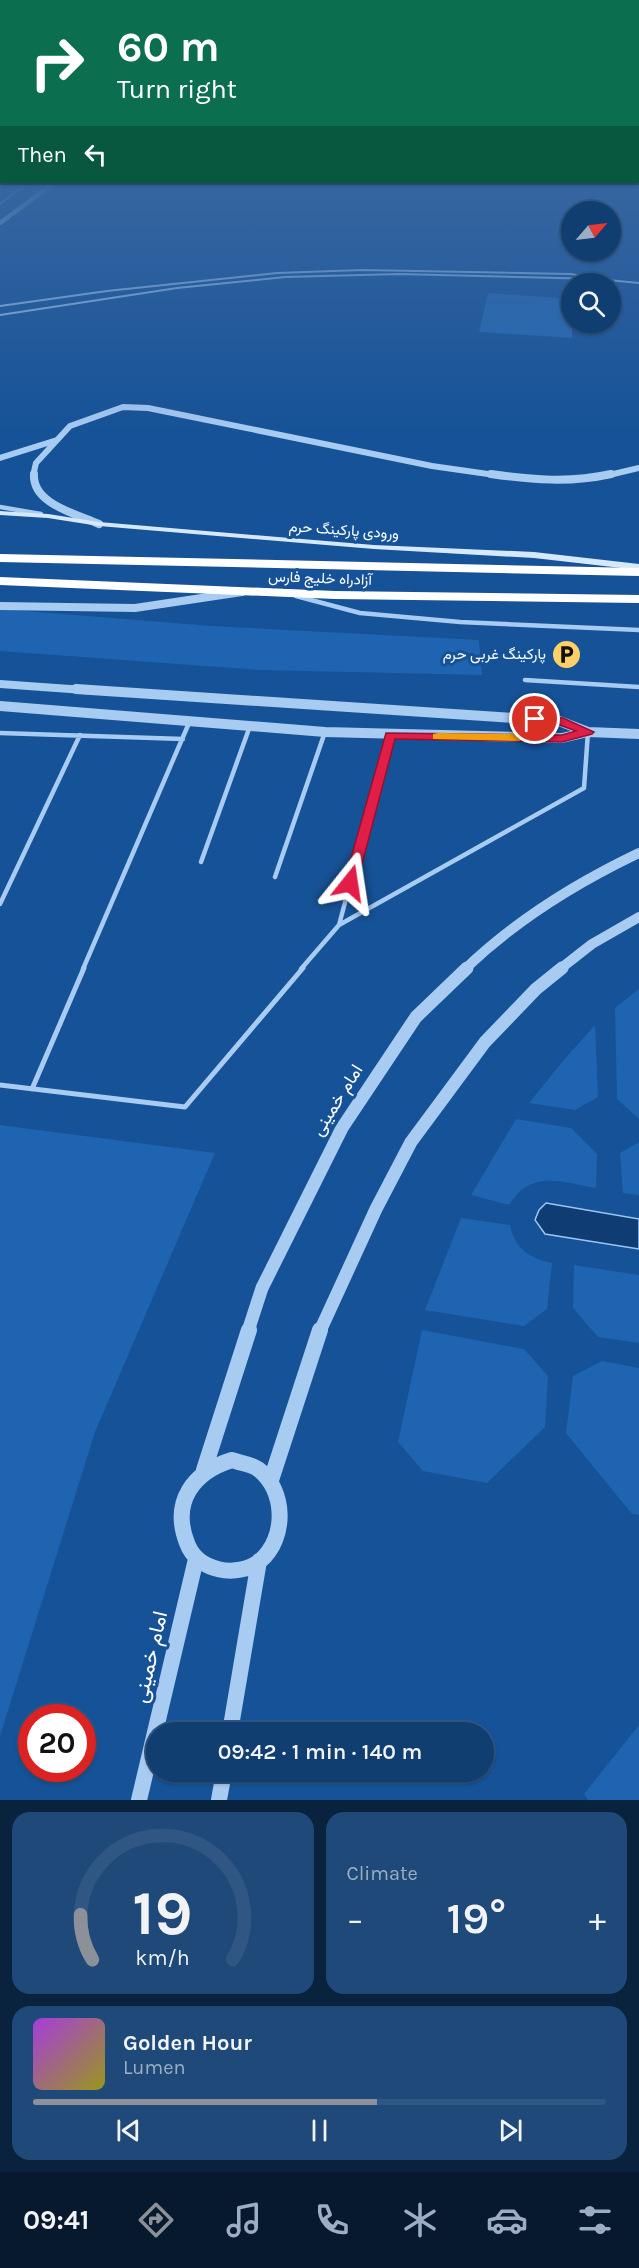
<!DOCTYPE html>
<meta charset="utf-8">
<style>
:root{--surface:#103e71;--page:#1e4979;--text:#f1f3f6;--muted:#9caec3;--line:#305784;--accent:#8c9099}
body{margin:0;font-family:Karla,Vazirmatn,sans-serif;background:var(--page);color:var(--text);height:100vh;display:flex;flex-direction:column;font-size:22px;white-space:nowrap}
*{box-sizing:border-box;margin:0}
p{font-size:20px;color:var(--muted)}
.icon{flex:none;width:33px;height:33px;fill:none;stroke:currentColor;stroke-width:2;stroke-linecap:round;stroke-linejoin:round}
.map{position:relative;height:1800px;overflow:hidden}
.sheet{display:flex;flex-direction:column;gap:12px;padding:12px;background:#09223e;flex:1}
.sheet>*{flex:none}
.top-card{position:absolute;left:0px;top:0px;width:639px;height:183px;box-shadow:0 2px 4px #0004,0 0 0 2px var(--line);background:#0b6e4f;color:#fff;overflow:hidden}
.needle{width:39px;rotate:62deg}
.tools{position:absolute;left:561px;top:201px;display:grid;gap:12px}
.tools a{display:grid;place-items:center;width:60px;height:60px;border-radius:50%;background:var(--surface);box-shadow:0 2px 4px #0004,0 0 0 2px var(--line);font-size:30px}
.speed{position:absolute;left:18px;top:1704px;display:flex;gap:12px;font-size:30px;font-weight:700;text-align:center}
.speed>*{display:grid;place-content:center;width:78px;height:78px;border-radius:50%;background:var(--surface);box-shadow:0 2px 4px #0004,0 0 0 2px var(--line);line-height:1}
.speed .limit{border:9px solid #d22;background:#fff;color:#111}
.pin{position:absolute;display:grid;place-items:center;width:51px;height:51px;color:#fff;margin:-26px;border:3px solid #fff;border-radius:50%;box-shadow:0 2px 6px #0007}
.me{position:absolute;width:66px;margin:-33px;rotate:15deg;stroke-linejoin:round;filter:drop-shadow(0 0 4px #0008)}
.turn{display:flex;align-items:center;gap:21px;height:126px;padding:0 18px;font-size:27px}
.turn .icon{width:78px;height:78px;stroke-width:2.5}
.turn b{display:block;font-size:42px;line-height:51px}
.then{display:flex;align-items:center;height:57px;padding:0 18px;background:#0003;gap:12px;font-size:22px}
.big{font-size:45px;font-weight:600;line-height:1.1}
.sheet .widget{flex:1;display:flex;flex-direction:column;justify-content:center;gap:9px;min-width:0;padding:0 21px;border-radius:18px;background:var(--page)}
.sheet .dial{align-items:center;gap:0}
.dial svg{height:156px;overflow:visible;fill:none;stroke:var(--line);stroke-width:7;stroke-linecap:round;text-anchor:middle}
.dial text{fill:var(--text);stroke:none}
.song{display:flex;align-items:center;gap:18px}
.cover{width:72px;height:72px;border-radius:9px;background:linear-gradient(135deg,hsl(280 70% 55%),hsl(60 70% 35%))}
.played{height:6px;border-radius:3px;background:linear-gradient(90deg,var(--accent) 60%,var(--line) 60%)}
.keys{display:flex;justify-content:space-around;direction:ltr}
.heat{display:flex;justify-content:space-between;align-items:center;font-size:33px;direction:ltr}
.sheet .tiles{flex:1;display:grid;gap:12px;grid-template-columns:1fr 1fr}
.widget:last-child{grid-column:span 2}
.trip{position:absolute;left:146px;top:1722px;width:348px;height:60px;border-radius:30px;background:var(--surface);box-shadow:0 2px 4px #0004,0 0 0 2px var(--line);font-weight:600;line-height:60px;text-align:center}
.tabs{display:flex;height:96px;justify-content:space-around;align-items:center;background:#06192d;color:var(--muted)}
.tabs .icon{width:42px;height:42px}
.tabs .current{color:var(--accent)}
.tabs b{font-size:27px;color:var(--text)}
.map>svg:first-child{display:block}
.green{fill:#1e64b0}
.water{fill:#0e3c73;stroke:#9ac6f4;stroke-width:1.5}
.building{fill:#2469b5}
.lines{fill:none;stroke-linecap:round;stroke-linejoin:round}
.service-far2{stroke:#a8cbf2;stroke-width:2}
.service-far1{stroke:#a8cbf2;stroke-width:4.5}
.service{stroke:#a8cbf2;stroke-width:5}
.minor-far1{stroke:#a8cbf2;stroke-width:2}
.minor{stroke:#a8cbf2;stroke-width:4.5}
.tertiary-far5{stroke:#a8cbf2;stroke-width:4.5}
.tertiary-far4{stroke:#a8cbf2;stroke-width:6}
.tertiary-far3{stroke:#a8cbf2;stroke-width:8}
.tertiary-far2{stroke:#a8cbf2;stroke-width:10}
.tertiary-far1{stroke:#a8cbf2;stroke-width:13}
.tertiary{stroke:#a8cbf2;stroke-width:16}
.secondary{fill:#d6e8fc;fill-rule:evenodd}
.motorway{fill:#fff;fill-rule:evenodd}
.route{fill:#e11d48;stroke:#92132f;stroke-width:1.5}
.slow{fill:#f59e0b}
.labels{text-anchor:middle;stroke-width:6;stroke-linejoin:round;paint-order:stroke}
.far-street-label{font-size:15px;fill:#fff;stroke:#165297}
.far-poi-label{font-size:15px;fill:#fff;stroke:#165297;text-anchor:end}
.street-label{font-size:18px;fill:#fff;stroke:#165297}
.near-street-label{font-size:21px;fill:#fff;stroke:#165297}
</style>
<div class="map">
<svg width="639" height="1800" viewBox="0 0 639 1800">
<rect width="100%" height="100%" fill="#165297"/>
<!-- green -->
<path class="green" d="M0,609l212,17 267,14 3,35 -221,-5 -261,-19z
M639,989v130l-22,-20 -2,-91z
M595,1025l3,72 -23,13 -46,-7 33,-41z
M516,1119l55,9 26,26 -1,34c-36,-6 -64,-19 -87,17l-38,-10z
M0,1125l215,28 -120,279 -95,304z
M639,1142v53l-16,-2 -3,-40z
M461,1218l49,7c5,24 19,33 42,38l-5,46 -23,17 -99,-16z
M574,1265l65,10v68l-41,-6 -25,-29z
M422,1330l102,19 24,27 -3,51 -58,56 -64,-12 -25,-29z
M602,1361l37,7v147l-7,-1 -66,-81 7,-57z
M639,1725v75h-51l-4,-6z"/>
<!-- water -->
<path class="water" d="M546,1203l93,16v30l-94,-15 -10,-14 4,-10z"/>
<!-- building -->
<path class="building" d="M488,293l84,6v39l-93,-6z"/>
<g class="lines">
<!-- service-far2 -->
<path class="service-far2" d="M598,279l41,4
M0,306l107,-15 170,-18 85,-3 209,4 27,5 -199,-5 -114,3 -108,11 -177,27"/>
<!-- service-far1 -->
<path class="service-far1" d="M0,733l183,6
M201,862l49,-136
M275,877l50,-145
M0,904l80,-169
M339,925l51,-190
M83,969l106,-246
M301,969l38,-44 245,-137 4,-56"/>
<!-- service -->
<path class="service" d="M0,1085l185,22 118,-139
M32,1089l52,-121"/>
<!-- minor-far1 -->
<path class="minor-far1" d="M0,204l29,-22"/>
<!-- minor -->
<path class="minor" d="M0,507l41,7
M296,596l64,17 100,9 179,8
M525,680l114,7"/>
<!-- tertiary-far5 -->
<path class="tertiary-far5" d="M0,223l55,-41"/>
<!-- tertiary-far4 -->
<path class="tertiary-far4" d="M0,458l57,-18
M33,476l3,-13 34,-37 53,-19 25,1 284,58 70,10
M605,476l34,-8"/>
<!-- tertiary-far3 -->
<path class="tertiary-far3" d="M34,474c-2,30 43,40 65,50
M491,474c41,6 80,9 120,0
M0,606l135,2 107,-16
M0,684l98,7"/>
<!-- tertiary-far2 -->
<path class="tertiary-far2" d="M76,689l483,32 29,11
M0,706l325,26 237,6 26,-6 51,2
M465,969c51,-49 111,-86 174,-116
M560,969l32,-25 47,-27"/>
<!-- tertiary-far1 -->
<path class="tertiary-far1" d="M248,1331l14,-43 80,-160 74,-111 51,-49
M320,1331l56,-122 35,-67 74,-100 51,-53 26,-21"/>
<!-- tertiary -->
<path class="tertiary" d="M232,1460c8,3 19,4 26,9 28,21 29,69 2,92 -23,18 -63,10 -73,-18 -16,-41 6,-71 45,-83z
M204,1470l45,-140
M271,1480l49,-150
M230,1732l29,-171
M139,1800l57,-241
M219,1800l5,-28"/>
<!-- secondary -->
<path class="secondary" d="M0,511l48,3 51,8 275,23 160,7 105,12v6l-105,-12 -160,-9 -275,-23 -51,-8 -48,-3z"/>
<!-- motorway -->
<path class="motorway" d="M0,554l639,14v8l-639,-14z
M0,577l335,14 304,4v8l-304,-4 -335,-14z"/>
</g>
<!-- sky -->
<linearGradient id="sky" x2="0" y2="1"><stop stop-color="#0c2d53"/><stop offset="0.42" stop-color="#3666a1"/><stop offset="1" stop-color="#3666a1" stop-opacity="0"/></linearGradient>
<rect width="639" height="434" fill="url(#sky)"/>
<!-- route -->
<path class="route" d="M535,716l28,2 31,14 -2,2 -30,8 -167,-3 -38,144 -2,3h-10l-1,-3 42,-150 176,2 14,-4 -19,-7 -26,-2v-5z"/>
<!-- slow -->
<path class="slow" d="M438,733l81,1 6,4 -6,3 -86,-2v-5z"/>
<!-- icons -->
<defs>
<symbol id="parking-disc" viewBox="-11 -11 22 22"><circle r="9.5" fill="#ffcf68" stroke="#165297"/><path d="M-3.5-5.5H1a3.5 3.5 0 0 1 0 7H-1V5.5H-3.5ZM-1-3.4V-.6H.8a1.4 1.4 0 0 0 0-2.8Z" fill="#111"/></symbol>
</defs>
<g fill-rule="evenodd">
<use href="#parking-disc" x="550" y="638" width="33" height="33"/>
</g>
<g class="labels">
<!-- far-street labels -->
<g class="far-street-label">
<text transform="translate(344 530) rotate(4)" y="5">ورودی پارکینگ حرم</text>
<text transform="translate(320 578) rotate(2)" y="5">آزادراه خلیج فارس</text>
</g>
<!-- far-poi labels -->
<g class="far-poi-label">
<text x="546" y="659">پارکینگ غربی حرم</text>
</g>
<!-- street labels -->
<g class="street-label">
<text transform="translate(337 1100) rotate(-58)" y="6">امام خمینی</text>
</g>
<!-- near-street labels -->
<g class="near-street-label">
<text transform="translate(150 1657) rotate(-77)" y="7">امام خمینی</text>
</g>
</g>
</svg>
<div class="tools">
<a><svg class="needle" viewBox="-14 -14 28 28"><path d="M0-13l5 13h-10z" fill="#e53935"/><path d="M0 13l5-13h-10z" fill="#9caec3"/></svg></a>
<a><svg class="icon" aria-label="search" viewBox="0 0 24 24"><circle cx="10" cy="10" r="6"/><path d="M15 15l6 6"/></svg></a>
</div>
<div class="speed"><div class="limit">20</div></div>
<div class="pin" style="left:535px;top:719px;background:#d93025"><svg class="icon" aria-label="arrive" viewBox="0 0 24 24"><path d="M6 21V4h12l-3 4 3 4H6"/></svg></div>
<svg class="me" style="left:350px;top:883px" viewBox="-20 -20 40 40"><path d="M0-17L14 15 0 8-14 15z" fill="#e11d48" stroke="#fff" stroke-width="4"/></svg>
<div class="trip">09:42 · 1 min · 140 m</div>
<div class="top-card">
<div class="turn"><svg class="icon" aria-label="right" viewBox="0 0 24 24"><path d="M7 20v-9h11M14 6l5 5-5 5"/></svg><div><b>60 m</b>Turn right</div></div>
<div class="then">Then<svg class="icon" aria-label="left" viewBox="0 0 24 24"><path d="M17 20v-9H6M10 6l-5 5 5 5"/></svg></div>
</div>
</div>
<section class="sheet">
<div class="tiles">
<div class="widget dial"><svg viewBox="0 0 100 80">
<path d="M14 69A42 42 0 1 1 86 69"/>
<path d="M14 69A42 42 0 0 1 8 46" stroke="#8c9099"/>
<text x="50" y="56" font-size="32" font-weight="700">19</text>
<text x="50" y="72" font-size="11">km/h</text>
</svg></div>
<div class="widget"><p>Climate</p>
<div class="heat"><a>−</a><b class="big">19°</b><a>+</a></div>
</div>
<div class="widget">
<div class="song"><i class="cover"></i><div><b>Golden Hour</b><p>Lumen</p></div></div>
<div class="played"></div>
<div class="keys"><svg class="icon" aria-label="previous" viewBox="0 0 24 24"><path d="M18 5L8 12l10 7zM5 5v14"/></svg><svg class="icon" aria-label="pause" viewBox="0 0 24 24"><path d="M8 5v14M16 5v14"/></svg><svg class="icon" aria-label="next" viewBox="0 0 24 24"><path d="M6 5l10 7-10 7zM19 5v14"/></svg></div>
</div>
</div>
</section>
<nav class="tabs">
<b>09:41</b>
<svg class="icon current" aria-label="directions" viewBox="0 0 24 24"><path d="M12 3l9 9-9 9-9-9zM9 14v-3h6M13 9l2 2-2 2"/></svg>
<svg class="icon" aria-label="music" viewBox="0 0 24 24"><path d="M9 18V5l10-2v13"/><circle cx="6" cy="18" r="3"/><circle cx="16" cy="16" r="3"/></svg>
<svg class="icon" aria-label="phone" viewBox="0 0 24 24"><path d="M5 4h4l2 5-3 2q2 4 5 5l2-3 5 2v4C11 20 4 13 5 4z"/></svg>
<svg class="icon" aria-label="climate" viewBox="0 0 24 24"><path d="M12 3v18M4 7l16 10M4 17L20 7"/></svg>
<svg class="icon" aria-label="car" viewBox="0 0 24 24"><path d="M5 17H2v-5l4-1 3-4h7l3 4 3 1v5h-3M9 17h6M6 11h13"/><circle cx="7" cy="17" r="2"/><circle cx="17" cy="17" r="2"/></svg>
<svg class="icon" aria-label="filters" viewBox="0 0 24 24"><path d="M4 7h16M4 17h16"/><circle cx="9" cy="7" r="2"/><circle cx="15" cy="17" r="2"/></svg>
</nav>
